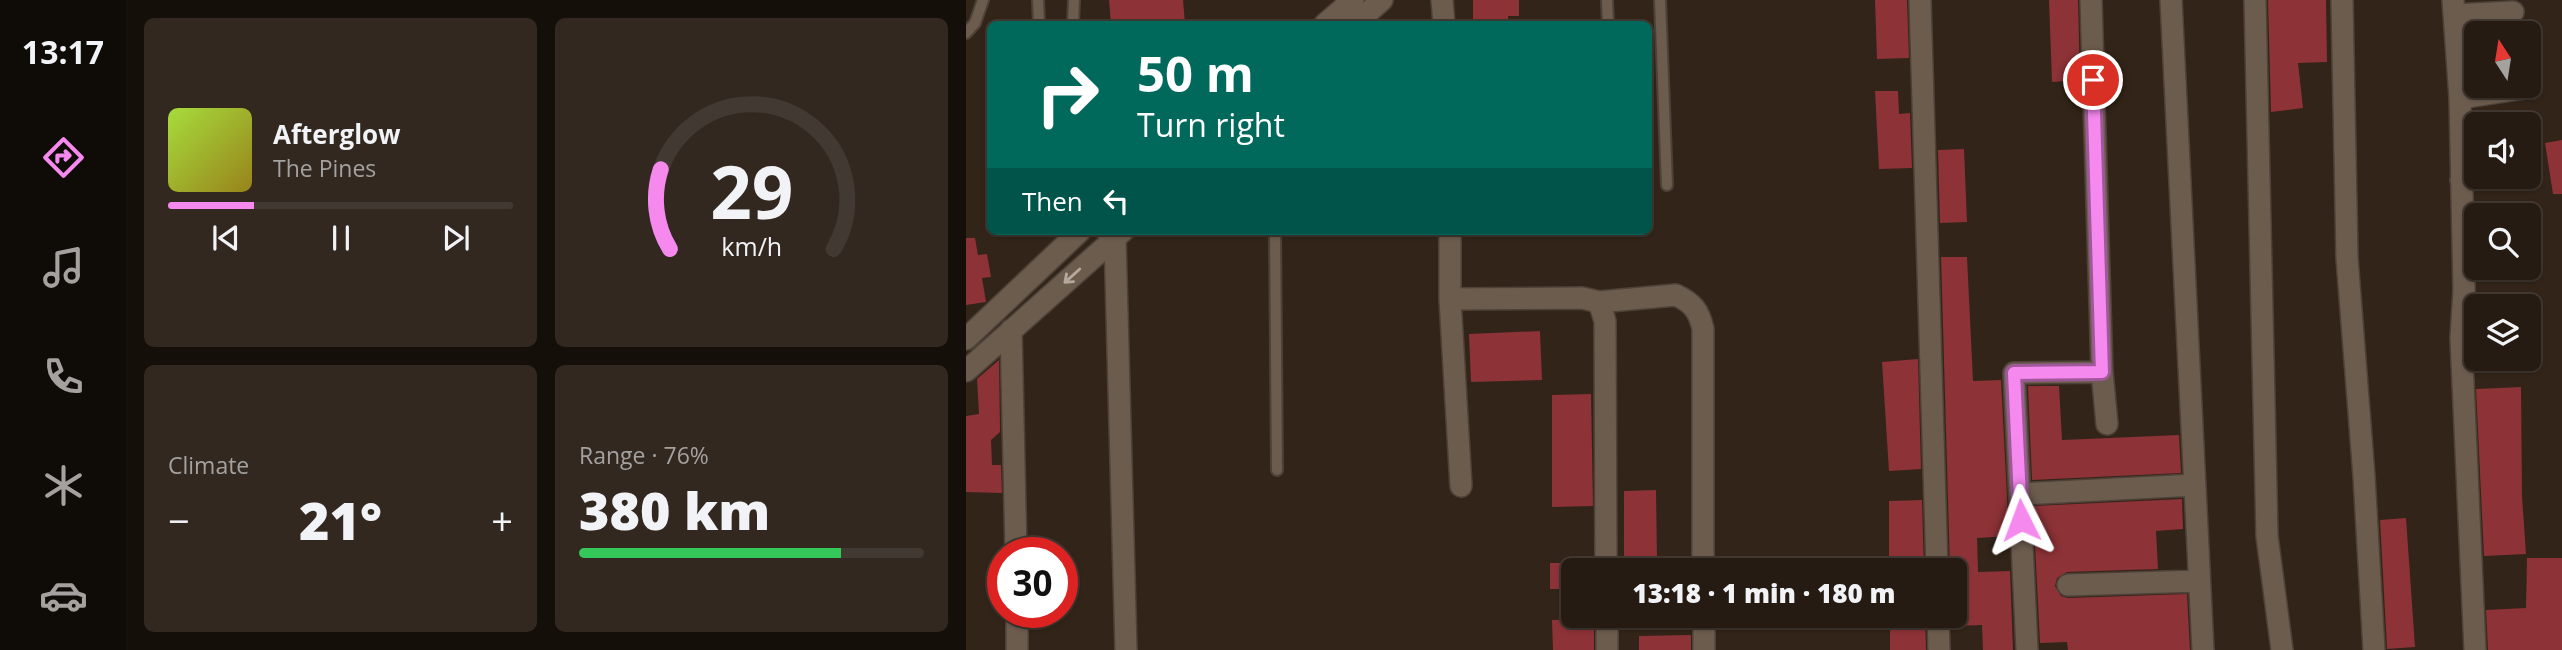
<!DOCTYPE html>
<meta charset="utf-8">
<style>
:root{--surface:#261b12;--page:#322820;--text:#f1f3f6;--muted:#a4a19f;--line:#423932;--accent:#f589ee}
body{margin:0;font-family:"Open Sans",sans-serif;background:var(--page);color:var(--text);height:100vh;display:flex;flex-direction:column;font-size:26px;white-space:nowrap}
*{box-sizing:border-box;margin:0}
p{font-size:23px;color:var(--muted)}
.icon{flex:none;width:38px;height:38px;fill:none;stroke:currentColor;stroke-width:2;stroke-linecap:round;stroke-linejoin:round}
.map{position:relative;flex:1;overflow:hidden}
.panel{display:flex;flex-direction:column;gap:18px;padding:18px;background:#150f0a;width:840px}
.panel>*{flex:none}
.hud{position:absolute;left:21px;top:21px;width:665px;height:214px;border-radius:10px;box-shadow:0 2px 5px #0004,0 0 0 2px var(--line);background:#00695c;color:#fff;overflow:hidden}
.needle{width:46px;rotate:348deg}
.controls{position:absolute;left:1498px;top:21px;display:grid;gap:14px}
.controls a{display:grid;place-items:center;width:77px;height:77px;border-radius:10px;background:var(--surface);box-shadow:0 2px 5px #0004,0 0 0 2px var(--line);font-size:35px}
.speed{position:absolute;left:21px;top:537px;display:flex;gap:14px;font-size:35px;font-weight:700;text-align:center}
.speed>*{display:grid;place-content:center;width:91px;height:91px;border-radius:50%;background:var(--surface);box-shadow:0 2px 5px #0004,0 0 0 2px var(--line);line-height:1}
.speed .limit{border:10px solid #d22;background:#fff;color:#111}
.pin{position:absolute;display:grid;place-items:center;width:60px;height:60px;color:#fff;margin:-30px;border:4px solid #fff;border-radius:50%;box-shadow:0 2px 7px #0007}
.me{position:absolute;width:77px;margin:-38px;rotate:357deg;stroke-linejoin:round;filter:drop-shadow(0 0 5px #0008)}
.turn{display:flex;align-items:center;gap:24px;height:147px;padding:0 35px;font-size:32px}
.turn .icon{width:91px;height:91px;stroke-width:2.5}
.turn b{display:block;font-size:49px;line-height:60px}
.then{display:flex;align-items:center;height:66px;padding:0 35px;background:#0003;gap:14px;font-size:26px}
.big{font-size:52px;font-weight:800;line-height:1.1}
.panel .tile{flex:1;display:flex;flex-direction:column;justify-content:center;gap:10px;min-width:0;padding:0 24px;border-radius:10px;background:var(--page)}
.panel .dial{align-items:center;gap:0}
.dial svg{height:182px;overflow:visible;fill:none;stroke:var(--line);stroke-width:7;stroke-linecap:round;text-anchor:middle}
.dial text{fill:var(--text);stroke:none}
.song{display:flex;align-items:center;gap:21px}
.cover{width:84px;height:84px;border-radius:10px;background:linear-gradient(135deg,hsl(80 70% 55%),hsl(50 70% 35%))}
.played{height:7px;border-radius:4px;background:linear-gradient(90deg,var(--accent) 25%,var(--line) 25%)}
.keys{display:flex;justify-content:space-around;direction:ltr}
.heat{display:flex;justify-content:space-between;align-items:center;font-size:38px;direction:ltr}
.charge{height:10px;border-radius:5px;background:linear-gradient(90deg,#34c759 76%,var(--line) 0)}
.panel .tiles{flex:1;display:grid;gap:18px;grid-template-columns:repeat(2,1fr)}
.trip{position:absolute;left:595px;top:558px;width:406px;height:70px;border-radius:10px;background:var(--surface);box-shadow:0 2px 5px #0004,0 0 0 2px var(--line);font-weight:800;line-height:70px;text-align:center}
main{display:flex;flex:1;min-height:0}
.tabs{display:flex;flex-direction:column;width:126px;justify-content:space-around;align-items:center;background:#0f0b07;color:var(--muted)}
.tabs .icon{width:49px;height:49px}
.tabs .on{color:var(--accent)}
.tabs b{font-size:32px;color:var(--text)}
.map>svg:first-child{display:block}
.building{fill:#8d3237}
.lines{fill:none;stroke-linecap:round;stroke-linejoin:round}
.service-casing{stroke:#4d4138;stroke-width:14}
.minor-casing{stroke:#4d4138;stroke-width:24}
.secondary-casing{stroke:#4d4138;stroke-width:24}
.service{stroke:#6c5c4e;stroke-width:10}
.minor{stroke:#6c5c4e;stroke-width:21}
.secondary{stroke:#6c5c4e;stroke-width:21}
.oneway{stroke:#b5a89d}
.route-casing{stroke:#9f599b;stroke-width:18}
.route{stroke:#f589ee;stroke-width:12}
</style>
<main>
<nav class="tabs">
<b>13:17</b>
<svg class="icon on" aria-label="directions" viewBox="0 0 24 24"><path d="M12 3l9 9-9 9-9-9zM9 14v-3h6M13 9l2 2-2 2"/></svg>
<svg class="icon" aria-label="music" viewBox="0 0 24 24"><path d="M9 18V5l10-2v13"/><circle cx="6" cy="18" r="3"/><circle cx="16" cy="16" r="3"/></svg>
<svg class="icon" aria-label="phone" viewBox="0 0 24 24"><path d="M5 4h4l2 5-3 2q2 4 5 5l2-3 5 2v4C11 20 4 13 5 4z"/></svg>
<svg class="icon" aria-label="climate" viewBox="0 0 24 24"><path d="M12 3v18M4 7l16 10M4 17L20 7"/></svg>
<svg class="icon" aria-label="car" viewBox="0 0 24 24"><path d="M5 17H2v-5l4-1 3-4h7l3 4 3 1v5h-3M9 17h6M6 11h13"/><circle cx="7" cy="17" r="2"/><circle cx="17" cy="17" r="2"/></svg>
</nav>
<section class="panel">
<div class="tiles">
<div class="tile">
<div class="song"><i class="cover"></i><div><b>Afterglow</b><p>The Pines</p></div></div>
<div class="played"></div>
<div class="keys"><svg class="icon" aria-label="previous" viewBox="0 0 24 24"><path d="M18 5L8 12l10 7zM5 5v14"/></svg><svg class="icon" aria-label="pause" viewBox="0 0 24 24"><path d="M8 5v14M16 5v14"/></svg><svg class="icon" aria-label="next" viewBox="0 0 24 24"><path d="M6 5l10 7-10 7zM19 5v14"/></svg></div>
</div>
<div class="tile dial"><svg viewBox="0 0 100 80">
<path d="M14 69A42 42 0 1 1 86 69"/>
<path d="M14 69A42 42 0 0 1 10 34" stroke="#f589ee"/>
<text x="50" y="56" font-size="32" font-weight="700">29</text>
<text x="50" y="72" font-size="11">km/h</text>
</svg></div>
<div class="tile"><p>Climate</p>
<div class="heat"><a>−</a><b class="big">21°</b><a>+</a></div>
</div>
<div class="tile"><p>Range · 76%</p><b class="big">380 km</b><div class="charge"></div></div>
</div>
</section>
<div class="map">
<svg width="1596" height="650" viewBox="0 0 1596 650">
<rect width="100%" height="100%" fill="#322418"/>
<!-- building -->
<path class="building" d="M143,0h74l2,24h-74z
M507,0h46v16h-11l1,8h-36z
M909,0h32l2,58 -32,1z
M1083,0h29l2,80 -28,2z
M1302,0h58l1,62 -29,1 5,45 -32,4z
M909,91h23l1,23 11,-1 2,55 -33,1z
M1596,140v54h-9l-8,-51z
M998,149l3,73 -27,1 -2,-73z
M0,238h9l3,17 9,-1 4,23 -9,1 4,24 -20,3z
M975,257h26l6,124 28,-1 8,156 -32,2 1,34 32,-1 3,79h-30l-1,-25 -27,1v-56h-5z
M574,331l2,49 -71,2 -2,-48z
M952,359l3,110 -32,2 -7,-109z
M33,360l1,72 -9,8 1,25h9l1,28 -36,-1v-76l13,-2 -2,-35z
M1062,386h31l3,54 117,-5 2,38 -149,7z
M1555,387l1,109 4,58 -42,2 -8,-167z
M625,394l2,112 -41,1v-112z
M690,490l1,69h-33v-68z
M1216,499l1,30 -27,2 2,38 -91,3 -10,6 -2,8 6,10 7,2 119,-4 3,56h-122l-1,-8 -27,1 -7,-137z
M956,500l2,70h-35v-69z
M1440,518l9,129 -28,2 -7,-129z
M1561,558h35v92h-74l-2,-40 40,-2z
M584,563h23v26h-23z
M924,616h35l1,34h-36z
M628,619v31h-41l-1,-30z
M725,635v15h-52v-14z"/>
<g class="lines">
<defs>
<path id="service" d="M72,0l1,24
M641,0l1,24
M694,0l7,185
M107,24l1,-24
M0,33l9,-10 8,-23
M309,231l2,239"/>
<path id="minor" d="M476,0l2,24
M954,0l17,570
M1125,0l11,372 5,52
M1205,0l32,650
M1289,0l12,536 15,114
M1376,0l5,258 17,218 10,174
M1487,0l7,98 4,192 -3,48 14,312
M1488,15l59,-3
M1494,98l65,-10
M1495,180l45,-3
M141,231l8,7 11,412
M484,231v68l132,-1 17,4 6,19 1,249
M484,299l11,187
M633,302l77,-7c17,8 23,16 27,34v241
M45,330l5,223
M1054,494l175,-9
M1102,585l131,-4
M51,612v38
M641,616v34
M738,616v34
M972,616l1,34
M1061,650l-13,-277 88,-1"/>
<path id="secondary" d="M359,24l28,-24
M389,24l27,-24
M0,339l114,-108
M0,371l157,-140"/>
</defs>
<!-- service casing -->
<use href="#service" class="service-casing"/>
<!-- minor casing -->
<use href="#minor" class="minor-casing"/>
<!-- secondary casing -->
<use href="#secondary" class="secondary-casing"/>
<!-- service -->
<use href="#service" class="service"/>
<!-- minor -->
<use href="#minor" class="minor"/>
<!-- secondary -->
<use href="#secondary" class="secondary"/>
</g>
<!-- one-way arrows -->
<defs><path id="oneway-shaft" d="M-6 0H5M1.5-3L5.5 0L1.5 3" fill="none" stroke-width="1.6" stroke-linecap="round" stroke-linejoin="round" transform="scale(1.75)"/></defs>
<use class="oneway" href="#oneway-shaft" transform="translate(106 276) rotate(138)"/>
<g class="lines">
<defs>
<path id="route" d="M1055,520l-7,-147 88,-1 -9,-292"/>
</defs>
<!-- route casing -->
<use href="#route" class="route-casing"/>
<!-- route -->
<use href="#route" class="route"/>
</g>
</svg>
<div class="controls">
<a><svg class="needle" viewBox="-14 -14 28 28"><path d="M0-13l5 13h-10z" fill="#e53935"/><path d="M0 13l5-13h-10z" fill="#a4a19f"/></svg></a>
<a><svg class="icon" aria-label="sound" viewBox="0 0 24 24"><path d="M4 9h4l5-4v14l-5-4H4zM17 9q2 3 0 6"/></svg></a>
<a><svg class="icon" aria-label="search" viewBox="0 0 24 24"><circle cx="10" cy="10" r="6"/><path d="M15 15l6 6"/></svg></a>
<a><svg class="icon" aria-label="layers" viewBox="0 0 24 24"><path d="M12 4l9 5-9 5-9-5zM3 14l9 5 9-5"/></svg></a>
</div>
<div class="speed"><div class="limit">30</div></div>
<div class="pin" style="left:1127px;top:80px;background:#d93025"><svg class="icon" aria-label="arrive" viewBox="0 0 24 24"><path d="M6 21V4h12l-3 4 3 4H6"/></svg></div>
<svg class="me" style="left:1055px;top:520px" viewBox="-20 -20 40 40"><path d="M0-17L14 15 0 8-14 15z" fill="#f589ee" stroke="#fff" stroke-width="4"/></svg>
<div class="trip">13:18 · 1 min · 180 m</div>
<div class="hud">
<div class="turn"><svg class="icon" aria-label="right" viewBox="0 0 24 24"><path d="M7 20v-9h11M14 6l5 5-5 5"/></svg><div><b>50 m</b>Turn right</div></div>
<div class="then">Then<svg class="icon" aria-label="left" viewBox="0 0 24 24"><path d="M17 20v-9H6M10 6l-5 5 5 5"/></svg></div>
</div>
</div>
</main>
